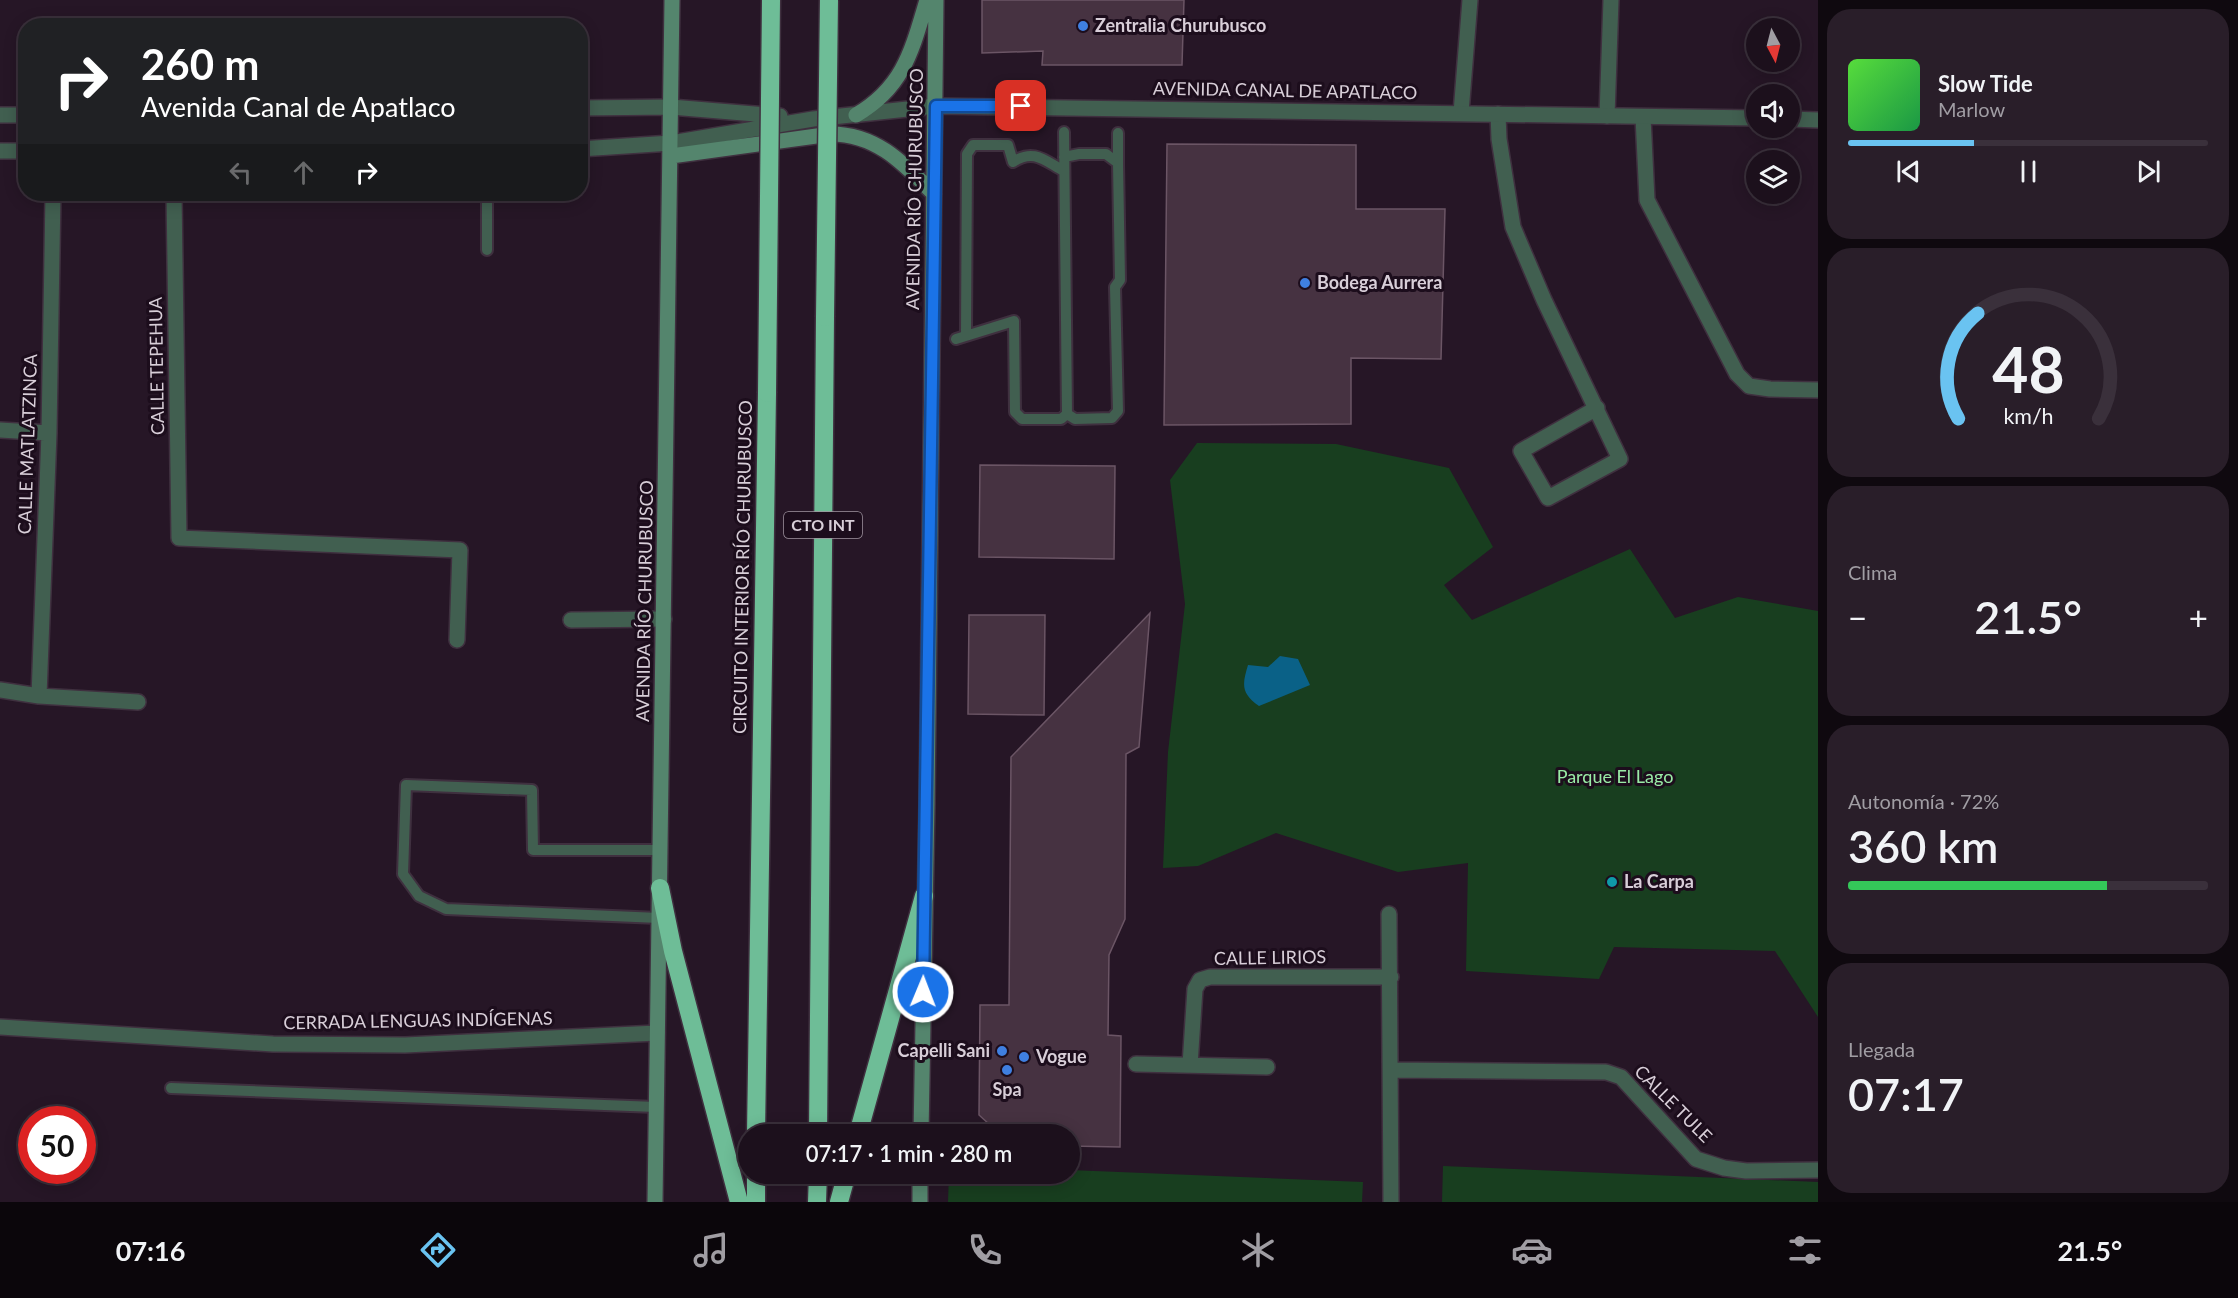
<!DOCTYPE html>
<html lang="es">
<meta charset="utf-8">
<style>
:root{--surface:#1c101c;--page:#291e29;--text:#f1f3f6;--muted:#a09da3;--line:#3a303b;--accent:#6ac3f1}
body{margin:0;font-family:Lato,sans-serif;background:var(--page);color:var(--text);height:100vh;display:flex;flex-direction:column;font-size:22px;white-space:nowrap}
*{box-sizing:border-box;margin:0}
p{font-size:20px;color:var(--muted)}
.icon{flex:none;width:33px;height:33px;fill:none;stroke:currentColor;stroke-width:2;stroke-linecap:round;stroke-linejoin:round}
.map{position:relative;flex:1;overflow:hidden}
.drawer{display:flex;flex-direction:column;gap:9px;padding:9px;background:#0f090f;width:420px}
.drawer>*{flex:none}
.banner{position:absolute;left:18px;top:18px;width:570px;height:183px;border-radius:24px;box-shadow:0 3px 15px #0003,0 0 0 2px var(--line);background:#202124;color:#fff;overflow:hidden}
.needle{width:39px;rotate:173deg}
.tools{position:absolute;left:1746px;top:18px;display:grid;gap:12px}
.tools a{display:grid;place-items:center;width:54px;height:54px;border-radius:50%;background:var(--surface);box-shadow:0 3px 15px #0003,0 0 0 2px var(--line);font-size:30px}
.speed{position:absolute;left:18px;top:1106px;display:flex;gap:12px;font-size:30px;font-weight:700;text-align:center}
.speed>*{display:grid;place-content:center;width:78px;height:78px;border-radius:50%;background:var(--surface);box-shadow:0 3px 15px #0003,0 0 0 2px var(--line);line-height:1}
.speed .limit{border:9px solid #d22;background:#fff;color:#111}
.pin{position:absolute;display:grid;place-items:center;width:51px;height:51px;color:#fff;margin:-26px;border-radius:12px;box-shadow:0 3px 9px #0006}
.me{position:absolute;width:66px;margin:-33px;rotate:1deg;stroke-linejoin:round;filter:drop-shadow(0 0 4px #0008)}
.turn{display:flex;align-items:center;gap:21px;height:126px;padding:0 24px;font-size:27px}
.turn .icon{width:78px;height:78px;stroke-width:2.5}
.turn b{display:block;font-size:42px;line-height:51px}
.lanes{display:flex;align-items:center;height:57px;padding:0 24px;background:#0003;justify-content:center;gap:30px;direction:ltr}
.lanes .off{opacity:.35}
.big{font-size:45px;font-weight:600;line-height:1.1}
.drawer .widget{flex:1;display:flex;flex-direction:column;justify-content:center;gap:9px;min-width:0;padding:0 21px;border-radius:24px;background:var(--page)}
.drawer .dial{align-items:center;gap:0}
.dial svg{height:156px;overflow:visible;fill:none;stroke:var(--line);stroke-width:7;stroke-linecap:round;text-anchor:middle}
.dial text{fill:var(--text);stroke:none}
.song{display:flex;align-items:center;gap:18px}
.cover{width:72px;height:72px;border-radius:9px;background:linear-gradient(135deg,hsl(110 70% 55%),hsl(140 70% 35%))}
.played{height:6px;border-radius:3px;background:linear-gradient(90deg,var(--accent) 35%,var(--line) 35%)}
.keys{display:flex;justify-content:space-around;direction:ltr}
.heat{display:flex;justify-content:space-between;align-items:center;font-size:33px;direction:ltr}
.charge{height:9px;border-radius:4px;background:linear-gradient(90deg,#34c759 72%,var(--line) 0)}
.trip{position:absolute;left:738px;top:1124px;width:342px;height:60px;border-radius:30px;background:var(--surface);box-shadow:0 3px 15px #0003,0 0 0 2px var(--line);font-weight:600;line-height:60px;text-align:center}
.dock{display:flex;height:96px;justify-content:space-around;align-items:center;background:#0b060b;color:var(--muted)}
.dock .icon{width:42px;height:42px}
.dock .active{color:var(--accent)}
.dock b{font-size:27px;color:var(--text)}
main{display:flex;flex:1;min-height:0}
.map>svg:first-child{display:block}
.green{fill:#183e1f}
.water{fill:#0a6187}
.building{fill:#463241;stroke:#6b5565;stroke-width:1.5}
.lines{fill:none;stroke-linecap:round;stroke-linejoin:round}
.service-casing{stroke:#3f303f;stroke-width:14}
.minor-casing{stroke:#3f303f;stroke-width:18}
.tertiary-casing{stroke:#3f303f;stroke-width:18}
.secondary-casing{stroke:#3f303f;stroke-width:18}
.motorway-casing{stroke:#3f303f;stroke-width:21}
.service{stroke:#415f50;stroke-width:10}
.minor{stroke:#415f50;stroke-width:15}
.tertiary{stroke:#415f50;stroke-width:15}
.secondary{stroke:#54856d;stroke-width:15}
.motorway{stroke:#6ebd97;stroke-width:18}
.motorway-bridge-casing{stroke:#3f303f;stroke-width:21;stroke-linecap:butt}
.motorway-bridge{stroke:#6ebd97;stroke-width:18}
.route-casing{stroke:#114b97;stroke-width:15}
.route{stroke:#1a73e8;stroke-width:10}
.shop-dot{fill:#3f7fe0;stroke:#1c0d1c;stroke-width:2}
.culture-dot{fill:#0f9aa8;stroke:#1c0d1c;stroke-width:2}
.labels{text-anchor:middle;stroke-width:6;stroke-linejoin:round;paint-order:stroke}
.shield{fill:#1c0d1c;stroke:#a094a0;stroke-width:1.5}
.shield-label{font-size:16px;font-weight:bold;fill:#d8ced8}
.poi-label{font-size:18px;font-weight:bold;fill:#d8ced8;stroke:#1c0d1c;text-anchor:start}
.street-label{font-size:18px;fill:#d8ced8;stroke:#1c0d1c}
.park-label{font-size:18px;fill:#9aeca6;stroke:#1c0d1c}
</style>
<main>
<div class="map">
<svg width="1818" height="1202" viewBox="0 0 1818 1202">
<rect width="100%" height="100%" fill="#261626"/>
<!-- green -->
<path class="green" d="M1197,443l139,1 113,24 44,79 -49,38 28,35 158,-71 45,69 63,-21 80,14v406l-43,-66 -161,-4 -15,32 -133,-8 2,-108 -70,9 -122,-39 -78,33 -35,2 5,-116 17,-148 -15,-124z
M1443,1166l375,16v20h-376z
M1070,1170l293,12 -1,20h-414l1,-29h121z"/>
<!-- water -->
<path class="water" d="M1280,656l18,3 12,26 -51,21c-18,-13 -17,-21 -11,-41l20,2z"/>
<!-- building -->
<path class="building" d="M982,0h202l-2,65h-140l1,-14 -61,2z
M1167,144l189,1v64h89l-4,150 -90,-1v66l-187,1z
M980,465l135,1 -1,93 -135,-2z
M1150,613l-11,134 -13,7 -1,165 -16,36 -1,80 13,1 -1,111 -50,-1v-12h-70l-21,-19 1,-110h29l2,-248z
M969,615h76l-1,100 -76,-1z"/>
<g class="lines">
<defs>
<path id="service" d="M1118,133v30
M1064,157l15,-3h27l12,9 2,117 -5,7 3,124 -6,7 -37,1 -8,-5
M487,194v56
M966,335l1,-181 6,-9h35l5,17c21,-14 32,-1 51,9
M956,339l58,-18 1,91 7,7h39l6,-5 -3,-282
M659,918l-213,-9 -27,-13 -16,-22 3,-89 126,5 1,60h127
M171,1088l485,19"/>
<path id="minor" d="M1461,113l9,-113
M1498,114l1,25 14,88 31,73 76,159 -72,39 -27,-47 76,-43
M1607,116l4,-116
M1643,117l4,83 90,174 12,12 21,3 48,1
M174,194l5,344 281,12 -3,90
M0,430l49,3
M571,620l93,-1
M0,690l39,6 99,6
M39,696l10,-263 4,-239
M1389,914l2,288
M0,1027l273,17 132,1 252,-12
M1136,1064l131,3
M1190,1065l5,-76 5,-9 10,-3h181
M1391,1070l215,2 15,5 75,82 28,9 22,3 72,-1"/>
<path id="tertiary" d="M580,108l91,-1 109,9
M0,115h26
M1790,119l28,1
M580,149l91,-6 142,-24 123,-13 820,12
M0,151h26"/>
<path id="secondary" d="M856,115c48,-28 56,-65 71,-115
M671,156l160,-22c46,0 73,30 103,60
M921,1134l6,-330 9,-804
M655,1202l17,-1202
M920,1202v-29"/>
<path id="motorway" d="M660,888l13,63 66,251
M756,1134l11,-741
M818,1134l7,-817
M858,1134l66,-238
M756,1202v-29
M817,1202l1,-29
M839,1202l8,-29"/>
</defs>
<!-- service casing -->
<use href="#service" class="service-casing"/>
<!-- minor casing -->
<use href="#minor" class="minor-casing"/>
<!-- tertiary casing -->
<use href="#tertiary" class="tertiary-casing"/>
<!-- secondary casing -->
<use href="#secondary" class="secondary-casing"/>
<!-- motorway casing -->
<use href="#motorway" class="motorway-casing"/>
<!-- service -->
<use href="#service" class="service"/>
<!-- minor -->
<use href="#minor" class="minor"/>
<!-- tertiary -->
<use href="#tertiary" class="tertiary"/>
<!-- secondary -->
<use href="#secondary" class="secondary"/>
<!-- motorway -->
<use href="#motorway" class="motorway"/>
<defs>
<path id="motorway-bridge" d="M825,317l4,-317
M767,393l4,-393"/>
</defs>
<!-- motorway-bridge casing -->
<use href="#motorway-bridge" class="motorway-bridge-casing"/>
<!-- motorway-bridge -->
<use href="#motorway-bridge" class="motorway-bridge"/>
</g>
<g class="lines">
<defs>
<path id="route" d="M923,992l13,-886h85"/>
</defs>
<!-- route casing -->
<use href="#route" class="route-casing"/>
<!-- route -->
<use href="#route" class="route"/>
</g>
<!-- markers -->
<g class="shop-dot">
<circle cx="1083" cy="26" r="6"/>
<circle cx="1305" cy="283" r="6"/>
<circle cx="1002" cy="1051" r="6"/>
<circle cx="1024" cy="1057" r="6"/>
<circle cx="1007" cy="1070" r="6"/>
</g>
<circle class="culture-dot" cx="1612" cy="882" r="6"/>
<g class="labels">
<!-- shield labels -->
<rect class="shield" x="784" y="512" width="78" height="26" rx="4.5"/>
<g class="shield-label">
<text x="823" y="531">CTO INT</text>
</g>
<!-- poi labels -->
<g class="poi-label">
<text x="1095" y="32">Zentralia Churubusco</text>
<text x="1317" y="289">Bodega Aurrera</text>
<text x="1624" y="888">La Carpa</text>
<text x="990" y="1057" text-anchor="end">Capelli Sani</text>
<text x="1036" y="1063">Vogue</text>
<text x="1007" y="1096" text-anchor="middle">Spa</text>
</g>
<!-- street labels -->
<g class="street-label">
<text transform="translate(1285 91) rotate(1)" y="6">AVENIDA CANAL DE APATLACO</text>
<text transform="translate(915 189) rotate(-89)" y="6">AVENIDA RÍO CHURUBUSCO</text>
<text transform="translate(157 366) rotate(-91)" y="6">CALLE TEPEHUA</text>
<text transform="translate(28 444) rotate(-88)" y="6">CALLE MATLATZINCA</text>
<text transform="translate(743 567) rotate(-89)" y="6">CIRCUITO INTERIOR RÍO CHURUBUSCO</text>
<text transform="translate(645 601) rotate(-89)" y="6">AVENIDA RÍO CHURUBUSCO</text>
<text transform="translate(1270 958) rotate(-1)" y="6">CALLE LIRIOS</text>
<text transform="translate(418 1021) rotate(-1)" y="6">CERRADA LENGUAS INDÍGENAS</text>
<text transform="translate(1673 1104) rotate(45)" y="6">CALLE TULE</text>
</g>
<!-- park labels -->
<g class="park-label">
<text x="1615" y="783">Parque El Lago</text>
</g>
</g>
</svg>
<div class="tools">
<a><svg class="needle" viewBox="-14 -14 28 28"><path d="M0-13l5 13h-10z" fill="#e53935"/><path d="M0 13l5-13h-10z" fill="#a09da3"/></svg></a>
<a><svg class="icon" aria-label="sound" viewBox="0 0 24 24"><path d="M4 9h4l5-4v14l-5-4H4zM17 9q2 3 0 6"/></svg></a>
<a><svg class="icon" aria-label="layers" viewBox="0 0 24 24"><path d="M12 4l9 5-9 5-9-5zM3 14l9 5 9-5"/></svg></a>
</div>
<div class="speed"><div class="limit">50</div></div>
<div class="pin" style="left:1021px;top:106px;background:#d93025"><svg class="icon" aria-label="arrive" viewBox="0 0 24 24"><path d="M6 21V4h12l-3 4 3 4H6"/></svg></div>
<svg class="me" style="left:923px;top:992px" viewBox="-20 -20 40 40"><circle r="17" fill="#1a73e8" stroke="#fff" stroke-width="3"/><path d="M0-11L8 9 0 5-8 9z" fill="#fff"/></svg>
<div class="trip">07:17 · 1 min · 280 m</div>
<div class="banner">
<div class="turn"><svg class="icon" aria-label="right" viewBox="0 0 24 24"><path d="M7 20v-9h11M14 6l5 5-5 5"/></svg><div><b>260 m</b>Avenida Canal de Apatlaco</div></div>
<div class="lanes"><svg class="icon off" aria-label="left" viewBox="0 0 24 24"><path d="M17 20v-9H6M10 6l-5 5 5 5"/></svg><svg class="icon off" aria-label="ahead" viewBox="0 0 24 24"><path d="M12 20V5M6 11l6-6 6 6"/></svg><svg class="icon" aria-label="right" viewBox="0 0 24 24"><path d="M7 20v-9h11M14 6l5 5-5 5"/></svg></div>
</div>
</div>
<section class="drawer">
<div class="widget">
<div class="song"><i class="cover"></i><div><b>Slow Tide</b><p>Marlow</p></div></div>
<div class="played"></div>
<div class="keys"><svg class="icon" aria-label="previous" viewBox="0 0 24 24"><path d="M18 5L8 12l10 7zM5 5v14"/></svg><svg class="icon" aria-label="pause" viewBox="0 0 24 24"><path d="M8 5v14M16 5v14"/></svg><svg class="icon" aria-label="next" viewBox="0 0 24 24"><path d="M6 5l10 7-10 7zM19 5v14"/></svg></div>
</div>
<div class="widget dial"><svg viewBox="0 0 100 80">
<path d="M14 69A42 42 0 1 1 86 69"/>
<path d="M14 69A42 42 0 0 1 24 15" stroke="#6ac3f1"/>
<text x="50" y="56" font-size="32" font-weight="700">48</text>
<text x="50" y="72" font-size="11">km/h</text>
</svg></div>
<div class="widget"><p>Clima</p>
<div class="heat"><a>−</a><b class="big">21.5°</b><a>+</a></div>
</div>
<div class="widget"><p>Autonomía · 72%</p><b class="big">360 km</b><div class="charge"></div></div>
<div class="widget"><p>Llegada</p><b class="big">07:17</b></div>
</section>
</main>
<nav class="dock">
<b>07:16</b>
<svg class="icon active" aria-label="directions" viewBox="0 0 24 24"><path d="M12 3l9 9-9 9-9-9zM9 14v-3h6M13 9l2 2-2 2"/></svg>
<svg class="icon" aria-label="music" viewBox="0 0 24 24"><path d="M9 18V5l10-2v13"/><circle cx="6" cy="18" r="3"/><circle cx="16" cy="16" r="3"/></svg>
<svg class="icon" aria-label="phone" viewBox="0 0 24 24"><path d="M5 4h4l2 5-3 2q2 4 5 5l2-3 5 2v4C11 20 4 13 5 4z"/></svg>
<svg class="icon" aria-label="climate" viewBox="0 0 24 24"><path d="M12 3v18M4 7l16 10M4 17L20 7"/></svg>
<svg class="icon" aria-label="car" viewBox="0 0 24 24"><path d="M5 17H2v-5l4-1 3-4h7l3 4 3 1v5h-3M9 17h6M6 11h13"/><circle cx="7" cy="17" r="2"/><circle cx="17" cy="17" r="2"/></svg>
<svg class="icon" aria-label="filters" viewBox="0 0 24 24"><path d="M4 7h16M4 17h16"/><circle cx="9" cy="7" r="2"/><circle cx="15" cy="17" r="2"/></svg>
<b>21.5°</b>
</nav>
